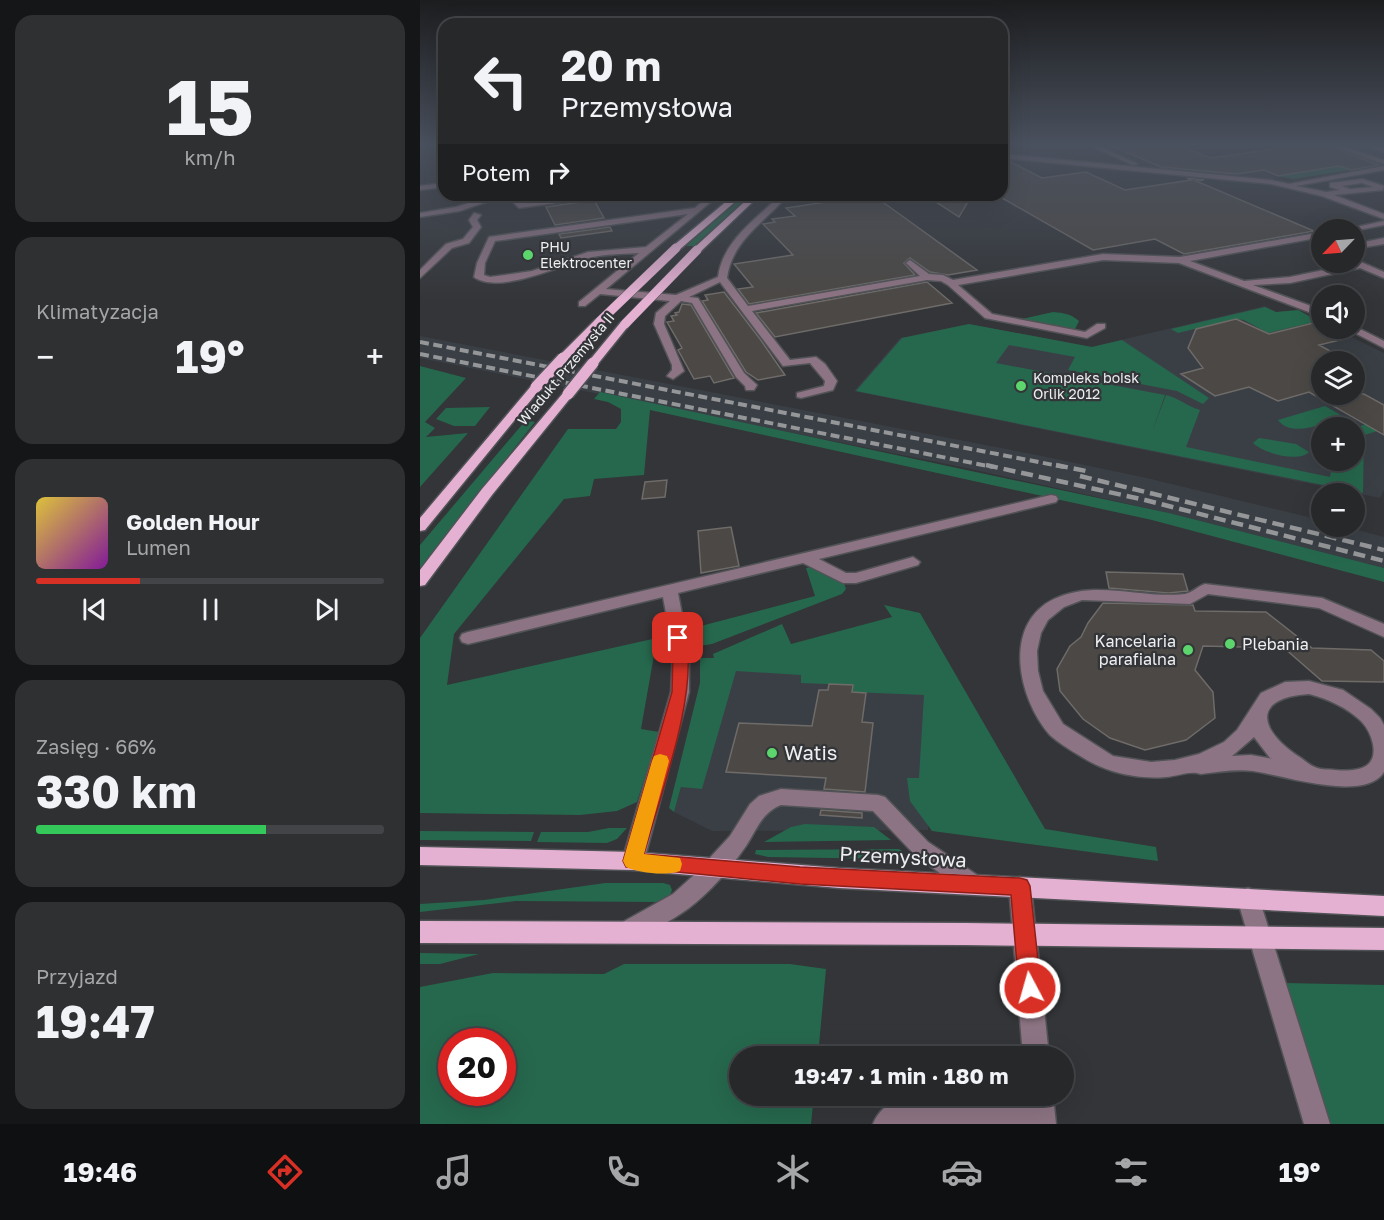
<!DOCTYPE html>
<html lang="pl">
<meta charset="utf-8">
<style>
:root{--surface:#26282a;--page:#2e3032;--text:#f1f3f6;--muted:#a4a6a8;--line:#424447;--accent:#d93025}
body{margin:0;font-family:"Golos Text",sans-serif;background:var(--page);color:var(--text);height:100vh;display:flex;flex-direction:column;font-size:22px;white-space:nowrap}
*{box-sizing:border-box;margin:0}
p{font-size:20px;color:var(--muted)}
.icon{flex:none;width:33px;height:33px;fill:none;stroke:currentColor;stroke-width:2;stroke-linecap:round;stroke-linejoin:round}
.map{position:relative;flex:1;overflow:hidden}
.sheet{display:flex;flex-direction:column;gap:15px;padding:15px;background:#151617;width:420px}
.sheet>*{flex:none}
.guide{position:absolute;left:18px;top:18px;width:570px;height:183px;border-radius:18px;box-shadow:0 6px 24px #0002,0 0 0 2px var(--line);background:#26282a;color:var(--text);overflow:hidden}
.needle{width:39px;rotate:245deg}
.fabs{position:absolute;left:891px;top:219px;display:grid;gap:12px}
.fabs a{display:grid;place-items:center;width:54px;height:54px;border-radius:50%;background:var(--surface);box-shadow:0 6px 24px #0002,0 0 0 2px var(--line);font-size:30px}
.speed{position:absolute;left:18px;top:1028px;display:flex;gap:12px;font-size:30px;font-weight:700;text-align:center}
.speed>*{display:grid;place-content:center;width:78px;height:78px;border-radius:50%;background:var(--surface);box-shadow:0 6px 24px #0002,0 0 0 2px var(--line);line-height:1}
.speed .limit{border:9px solid #d22;background:#fff;color:#111}
.pin{position:absolute;display:grid;place-items:center;width:51px;height:51px;color:#fff;margin:-26px;border-radius:12px;box-shadow:0 3px 9px #0006}
.me{position:absolute;width:66px;margin:-33px;rotate:354deg;stroke-linejoin:round;filter:drop-shadow(0 0 4px #0008)}
.turn{display:flex;align-items:center;gap:21px;height:126px;padding:0 24px;font-size:27px}
.turn .icon{width:78px;height:78px;stroke-width:2.5}
.turn b{display:block;font-size:42px;line-height:51px}
.then{display:flex;align-items:center;height:57px;padding:0 24px;background:#0003;gap:12px;font-size:22px}
.big{font-size:45px;font-weight:700;line-height:1.1}
.sheet .tile{flex:1;display:flex;flex-direction:column;justify-content:center;gap:9px;min-width:0;padding:0 21px;border-radius:18px;background:var(--page)}
.sheet .dial{align-items:center;gap:0}
.dial b{font-size:78px;line-height:1}
.song{display:flex;align-items:center;gap:18px}
.cover{width:72px;height:72px;border-radius:9px;background:linear-gradient(135deg,hsl(50 70% 55%),hsl(290 70% 35%))}
.played{height:6px;border-radius:3px;background:linear-gradient(90deg,var(--accent) 30%,var(--line) 30%)}
.keys{display:flex;justify-content:space-around;direction:ltr}
.heat{display:flex;justify-content:space-between;align-items:center;font-size:33px;direction:ltr}
.charge{height:9px;border-radius:4px;background:linear-gradient(90deg,#34c759 66%,var(--line) 0)}
.trip{position:absolute;left:309px;top:1046px;width:345px;height:60px;border-radius:30px;background:var(--surface);box-shadow:0 6px 24px #0002,0 0 0 2px var(--line);font-weight:700;line-height:60px;text-align:center}
.tab-bar{display:flex;height:96px;justify-content:space-around;align-items:center;background:#0f1011;color:var(--muted)}
.tab-bar .icon{width:42px;height:42px}
.tab-bar .current{color:var(--accent)}
.tab-bar b{font-size:27px;color:var(--text)}
main{display:flex;flex:1;min-height:0}
.map>svg:first-child{display:block}
.built{fill:#3a3f46;fill-rule:evenodd}
.green{fill:#26684d;fill-rule:evenodd}
.building{fill:#4b4845;stroke:#6e6b69;stroke-width:1.5}
.lines{fill:none;stroke-linecap:round;stroke-linejoin:round}
.minor-casing{stroke:#515356;stroke-width:3}
.major-casing{stroke:#515356;stroke-width:3}
.minor{fill:#8d7484;fill-rule:evenodd}
.major{fill:#e4b1d2;fill-rule:evenodd}
.rail-far1{stroke:#949698;stroke-width:4;stroke-dasharray:9 4.5;stroke-linecap:butt}
.rail{stroke:#949698;stroke-width:4.5;stroke-dasharray:12 6;stroke-linecap:butt}
.major-bridge-far1-casing{stroke:#515356;stroke-width:10;stroke-linecap:butt}
.major-bridge-casing{stroke:#515356;stroke-width:14;stroke-linecap:butt}
.major-bridge-far1{stroke:#e4b1d2;stroke-width:9}
.major-bridge{stroke:#e4b1d2;stroke-width:11}
.route{fill:#d93025;stroke:#8d1f18;stroke-width:1.5}
.slow{fill:#f59e0b}
.poi-dot{fill:#5dd56d;stroke:#333538;stroke-width:2}
.labels{text-anchor:middle;stroke-width:4.5;stroke-linejoin:round;paint-order:stroke}
.far-poi-label{font-size:14px;fill:#eeeff1;stroke:#333538;text-anchor:start}
.far-street-label{font-size:14px;fill:#eeeff1;stroke:#333538}
.poi-label{font-size:16px;fill:#eeeff1;stroke:#333538;text-anchor:end}
.near-poi-label{font-size:20px;fill:#eeeff1;stroke:#333538;text-anchor:start}
.near-street-label{font-size:20px;fill:#eeeff1;stroke:#333538}
</style>
<main>
<section class="sheet">
<div class="tile dial"><b>15</b><p>km/h</p></div>
<div class="tile"><p>Klimatyzacja</p>
<div class="heat"><a>−</a><b class="big">19°</b><a>+</a></div>
</div>
<div class="tile">
<div class="song"><i class="cover"></i><div><b>Golden Hour</b><p>Lumen</p></div></div>
<div class="played"></div>
<div class="keys"><svg class="icon" aria-label="previous" viewBox="0 0 24 24"><path d="M18 5L8 12l10 7zM5 5v14"/></svg><svg class="icon" aria-label="pause" viewBox="0 0 24 24"><path d="M8 5v14M16 5v14"/></svg><svg class="icon" aria-label="next" viewBox="0 0 24 24"><path d="M6 5l10 7-10 7zM19 5v14"/></svg></div>
</div>
<div class="tile"><p>Zasięg · 66%</p><b class="big">330 km</b><div class="charge"></div></div>
<div class="tile"><p>Przyjazd</p><b class="big">19:47</b></div>
</section>
<div class="map">
<svg width="964" height="1124" viewBox="0 0 964 1124">
<rect width="100%" height="100%" fill="#333538"/>
<!-- built -->
<path class="built" d="M735,144l24,1 25,9 21,3 56,22 -126,-10 -47,-19z
M905,144h59v19l-22,-7z
M845,306l11,6 22,-2 23,12 1,6 13,1 49,24v137l-4,8 -526,-107 46,-53 69,-14 122,23zM902,362h32v32h-32zM902,428h32v32h-32z
M0,336l617,119 110,23 174,42 1,6 25,1 37,10v31l-215,-55 -212,-47 -537,-108z
M318,668l194,12 -4,150 -216,1 -38,-19 39,-131z"/>
<!-- green -->
<path class="green" d="M934,156l27,9 -87,14 -16,-3 91,-15z
M325,195h5l-56,51h-8z
M845,307l11,5 22,-2 20,11 -50,12 -24,-13 -9,-1 -57,14 -7,-4z
M633,312c11,1 18,2 26,9l-4,8 -53,-10z
M549,324l123,23 30,-7 87,58 -6,6 -26,-13 -109,-21 7,-13 -66,-12 -13,18 169,32 -13,37 14,-37c13,3 22,12 34,15l-14,37 144,30 3,-16 21,-1v-32l-25,-1 20,-6 9,6 14,-5 12,7 -20,6 -1,58 -507,-102 46,-53z
M0,366l46,12 -41,44 10,6 -9,9 42,-4 -48,54z
M180,392l569,121 215,55v14l-232,-62 -502,-110 -6,65 -50,4 -4,17 -26,3 -110,135 -7,51 210,-47 -16,91 18,3 -22,70 -20,9 -37,4 -160,-2v-175l148,-209h48l5,-7v-13l-13,-7 -14,-3z
M905,406l19,11c-19,5 -52,22 -66,3z
M70,407l-15,19h-21l-18,-7 10,-11z
M106,420l9,2 -115,146v-23z
M839,438l37,6 13,8c-11,11 -46,1 -56,-9z
M391,567l33,16 2,6 -4,5 -130,50 -13,2 -2,-19 118,-31 -9,-28z
M464,605l36,8 125,216 111,18 2,14 -226,-30 -22,-30 -3,-23h12l5,-83 -72,-3 1,-7 -52,-2v-8l-65,-4 -34,118 -21,-2 -7,25 -5,-4 31,-125v-25h14l-1,-4 69,-30 9,20 101,-27z
M385,824l69,3 17,13 -127,2 27,-15z
M189,828h18l-10,11 -10,4 -70,-1 4,-10h47z
M0,831l114,1 -3,9 -111,-1z
M479,849l3,2 -1,6 -6,2 -127,-2 -13,-3 1,-4z
M185,883h58l7,2 2,5 -2,5 -12,7 -142,-1 -96,11v-8l64,-4z
M0,953l59,1 -39,10h-20z
M204,964h166l36,5 -8,87h-78v39h74l-3,29h-391v-137l73,-14 111,1zM32,1041h50v51h-50z
M863,983l101,2v139h-58z"/>
<!-- building -->
<path class="building" d="M687,144h77v4l27,10 63,-9v-5h50l55,21 -28,5 -12,-4 -61,10 -14,-6 -27,4 -76,-7z
M582,160l7,1 33,17 44,-6 39,18 66,-10 -4,-2 17,2 -8,1 118,50 -130,23 -29,-15 -62,11 -91,-52z
M453,195l104,75 -29,5 -18,-3 -20,-14 -6,5 11,12 -166,29 -11,-15 15,-2 -19,-23 59,-9 -30,-31 12,-2 -3,-3 23,-3 -9,-8z
M505,195h47l-13,22z
M174,200l10,18 -49,7 -9,-18z
M190,227l2,4 -51,7 -2,-4z
M507,282l25,21 -177,34 -19,-24z
M304,292l36,47 25,36 -27,5 -12,-8 -44,-71 6,-1 -3,-5z
M262,304l9,1 43,73 -20,5 -4,-7 -16,3 -16,-29 4,-2 -15,-26 7,-1 -3,-5 6,-1 -2,-2 4,-1z
M816,319l33,15 44,-11 31,16 -25,6 31,17h-28v32h42l20,11v30l-75,-43 -31,9 -29,-14 -34,9 -34,-22 22,-6 -15,-20 8,-19z
M247,480l-2,17 -23,2 3,-17z
M311,527l8,39 -38,7 -3,-42z
M686,572l77,2 5,17 -20,2 -59,-5z
M683,603l90,2 2,6 71,1 46,36 59,2 13,11v21l-62,-1 -38,-33 -81,-2 -8,24 18,22 2,26 -29,22 -41,10 -35,-12 -27,-19 -23,-28 -3,-22 13,-23 11,-9 7,-14z
M409,684l24,1 -1,7 14,1 -4,29 11,1 -8,69 -41,-3 2,-11 -100,-6 13,-49 73,3 7,-36h9z
M401,810l41,3v5l-42,-3z"/>
<g class="lines">
<defs>
<path id="minor" d="M666,144h8l44,20 -5,1z
M906,144h9l49,16v4z
M941,144l23,4v4l-22,-7z
M582,154l269,26 18,4 95,-18v4l-88,16 30,6 14,-2 -10,-3v-4l32,-4 22,7 -1,4 -49,5 50,19v5l-62,-23 -51,-12 -269,-26zM942,183l11,4 -23,2 -8,-3z
M24,183v4l-24,3v-4z
M74,195h12l-46,16 -40,6v-4l36,-6z
M146,195h9l-12,7 -44,6 -5,-5 47,-5z
M290,195h9l-113,94 70,6 42,-18c5,-37 38,-57 62,-82h8c-23,27 -56,45 -61,83l21,28 172,-30 -14,-13 4,-3 19,14 14,1 10,5 150,-26 77,3 142,-25v5l-132,24 54,20 46,-4 62,-13 -2,-2h4v-3l30,13v6l-24,-10 -70,15 -37,2 69,25v7l-143,-54 -76,-3 -145,25 34,29 93,18 12,-8h8v4l-18,10 -102,-20 -37,-33 -7,-4 -14,-1 -175,31 38,49 26,-3 9,7 12,17 -4,9 -32,8 -4,-1v-4l27,-7 1,-5 -15,-18 -27,3 -63,-84 -31,15 9,1 46,75 13,12 -3,5h-8l-1,-4 -9,-9 -44,-74 -11,-2 -16,15 -1,8 20,47 -11,8 -6,-3 5,-6v-5l-18,-41 2,-11 14,-12 -70,-7 -15,12h-6v-4l60,-49c-16,1 -35,1 -51,5 -27,7 -89,37 -114,19l3,-14 12,-26 206,-29zM268,214l-42,33 -58,5 -56,19 -42,6 -6,-2 1,-12 10,-22z
M54,213l7,2 -4,5 4,7 -12,16 -17,5 -32,30v-8l26,-26 17,-5 10,-12 -4,-7z
M964,221v4l-30,6 -12,-1z
M964,238v6l-30,5v-5z
M934,326l30,15v7l-39,-20h9z
M631,495l5,1 2,3 -2,3 -237,57 27,14h10l57,-16 7,5 -2,3 -62,18h-13l-40,-20 -125,30 11,58v41l-45,169 -4,7 -7,2 -7,-2 -4,-7 49,-169 2,-41 -10,-54 -195,47 -6,-2 -2,-4 2,-4 6,-2z
M785,584l117,14 62,26v13l-65,-29 -111,-14 -18,10 -108,-4 -18,7 -16,13 -7,13 -4,18 1,20 5,20 20,33 50,32 38,6 24,-2 24,-6 25,-12 13,-12 24,-37 24,-11 24,-1 34,9 28,19 9,9 4,7v47c-19,31 -103,3 -131,-1 -17,-2 -35,1 -52,3 -11,-4 -23,2 -35,3 -23,2 -46,-2 -67,-11 -10,-4 -43,-24 -50,-32 -31,-36 -47,-110 5,-135 42,-20 87,0 131,-5 7,-1 13,-8 20,-10zM889,694c19,5 37,13 52,27 10,10 20,35 5,45 -9,5 -21,5 -31,4 -6,-1 -13,0 -18,-2 -6,-2 -11,-6 -16,-10 -40,-25 -53,-60 8,-64zM834,737l16,21 3,1 -22,-4 -19,1z
M361,789l97,6 7,2 43,45 52,35 3,7 -3,7 -8,3 -8,-3 -50,-37 -41,-43 -92,-6c-19,7 -25,26 -35,41 -15,22 -36,46 -57,62 -16,12 -35,21 -52,31l-8,3 -8,-3 -3,-8 3,-8 52,-29 21,-19 36,-39 20,-32 9,-8z
M600,877l8,3 3,7 18,169h-26l-14,-169 3,-7z
M828,888l8,3 3,7 71,226h-26l-67,-226 3,-7z
M607,1095h26l3,29h-183c5,-13 15,-21 28,-26l127,10z"/>
<path id="major" d="M314,195h9l-64,55h-6v-4z
M332,195h8l-60,57h-6v-4z
M175,320l9,2 -37,38h-8v-4z
M201,322l9,2 -33,41h-8v-4z
M116,384l6,3 -2,2 -115,141 -5,1v-13l112,-133z
M148,391l4,1v4l-80,99 -67,90 -5,1v-16l62,-81 82,-97z
M0,847l213,5 206,16 545,28v20l-545,-28 -206,-18 -213,-5z
M0,921l545,2 419,5v22l-419,-5 -545,-2z"/>
</defs>
<!-- minor casing -->
<use href="#minor" class="minor-casing"/>
<!-- major casing -->
<use href="#major" class="major-casing"/>
<!-- minor -->
<use href="#minor" class="minor"/>
<!-- major -->
<use href="#major" class="major"/>
<!-- rail-far1 -->
<path class="rail-far1" d="M0,342l644,125
M0,354l573,113"/>
<!-- rail -->
<path class="rail" d="M566,465l159,35 239,61
M636,465l35,7
M660,476l304,74"/>
<defs>
<path id="major-bridge-far1" d="M179,322l77,-74
M205,324l72,-74"/>
<path id="major-bridge" d="M116,387l27,-29
M148,394l25,-31"/>
</defs>
<!-- major-bridge-far1 casing -->
<use href="#major-bridge-far1" class="major-bridge-far1-casing"/>
<!-- major-bridge casing -->
<use href="#major-bridge" class="major-bridge-casing"/>
<!-- major-bridge-far1 -->
<use href="#major-bridge-far1" class="major-bridge-far1"/>
<!-- major-bridge -->
<use href="#major-bridge" class="major-bridge"/>
</g>
<!-- sky -->
<linearGradient id="sky" x2="0" y2="1"><stop stop-color="#1c1d1f"/><stop offset="0.48" stop-color="#4a515e"/><stop offset="1" stop-color="#4a515e" stop-opacity="0"/></linearGradient>
<rect width="964" height="301" fill="url(#sky)"/>
<!-- route -->
<path class="route" d="M258,632l8,6c12,58 -26,157 -42,216l156,13 220,11 7,2 3,6 11,102 -4,7 -7,3 -8,-3 -3,-7 -8,-93 -211,-11 -174,-17 -3,-6 49,-169 1,-41 -2,-13z"/>
<!-- slow -->
<path class="slow" d="M240,754l7,2 2,5 -25,93 36,4 2,6 -2,7c-15,5 -40,2 -54,-4l-3,-6 29,-100 2,-5z"/>
<!-- markers -->
<g class="poi-dot">
<circle cx="108" cy="255" r="6"/>
<circle cx="601" cy="386" r="6"/>
<circle cx="810" cy="644" r="6"/>
<circle cx="768" cy="650" r="6"/>
<circle cx="352" cy="753" r="6"/>
</g>
<g class="labels">
<!-- far-poi labels -->
<g class="far-poi-label">
<text x="120" y="252">PHU<tspan x="120" dy="16">Elektrocenter</tspan></text>
<text x="613" y="383">Kompleks boisk<tspan x="613" dy="16">Orlik 2012</tspan></text>
</g>
<!-- far-street labels -->
<g class="far-street-label">
<text transform="translate(146 369) rotate(-50)" y="5">Wiadukt Przemysła II</text>
</g>
<!-- poi labels -->
<g class="poi-label">
<text x="756" y="647">Kancelaria<tspan x="756" dy="18">parafialna</tspan></text>
<text x="822" y="650" text-anchor="start">Plebania</text>
</g>
<!-- near-poi labels -->
<g class="near-poi-label">
<text x="364" y="760">Watis</text>
</g>
<!-- near-street labels -->
<g class="near-street-label">
<text transform="translate(483 857) rotate(3)" y="7">Przemysłowa</text>
</g>
</g>
</svg>
<div class="fabs">
<a><svg class="needle" viewBox="-14 -14 28 28"><path d="M0-13l5 13h-10z" fill="#e53935"/><path d="M0 13l5-13h-10z" fill="#a4a6a8"/></svg></a>
<a><svg class="icon" aria-label="sound" viewBox="0 0 24 24"><path d="M4 9h4l5-4v14l-5-4H4zM17 9q2 3 0 6"/></svg></a>
<a><svg class="icon" aria-label="layers" viewBox="0 0 24 24"><path d="M12 4l9 5-9 5-9-5zM3 14l9 5 9-5"/></svg></a>
<a>+</a>
<a>−</a>
</div>
<div class="speed"><div class="limit">20</div></div>
<div class="pin" style="left:258px;top:638px;background:#d93025"><svg class="icon" aria-label="arrive" viewBox="0 0 24 24"><path d="M6 21V4h12l-3 4 3 4H6"/></svg></div>
<svg class="me" style="left:610px;top:988px" viewBox="-20 -20 40 40"><circle r="17" fill="#d93025" stroke="#fff" stroke-width="3"/><path d="M0-11L8 9 0 5-8 9z" fill="#fff"/></svg>
<div class="trip">19:47 · 1 min · 180 m</div>
<div class="guide">
<div class="turn"><svg class="icon" aria-label="left" viewBox="0 0 24 24"><path d="M17 20v-9H6M10 6l-5 5 5 5"/></svg><div><b>20 m</b>Przemysłowa</div></div>
<div class="then">Potem<svg class="icon" aria-label="right" viewBox="0 0 24 24"><path d="M7 20v-9h11M14 6l5 5-5 5"/></svg></div>
</div>
</div>
</main>
<nav class="tab-bar">
<b>19:46</b>
<svg class="icon current" aria-label="directions" viewBox="0 0 24 24"><path d="M12 3l9 9-9 9-9-9zM9 14v-3h6M13 9l2 2-2 2"/></svg>
<svg class="icon" aria-label="music" viewBox="0 0 24 24"><path d="M9 18V5l10-2v13"/><circle cx="6" cy="18" r="3"/><circle cx="16" cy="16" r="3"/></svg>
<svg class="icon" aria-label="phone" viewBox="0 0 24 24"><path d="M5 4h4l2 5-3 2q2 4 5 5l2-3 5 2v4C11 20 4 13 5 4z"/></svg>
<svg class="icon" aria-label="climate" viewBox="0 0 24 24"><path d="M12 3v18M4 7l16 10M4 17L20 7"/></svg>
<svg class="icon" aria-label="car" viewBox="0 0 24 24"><path d="M5 17H2v-5l4-1 3-4h7l3 4 3 1v5h-3M9 17h6M6 11h13"/><circle cx="7" cy="17" r="2"/><circle cx="17" cy="17" r="2"/></svg>
<svg class="icon" aria-label="filters" viewBox="0 0 24 24"><path d="M4 7h16M4 17h16"/><circle cx="9" cy="7" r="2"/><circle cx="15" cy="17" r="2"/></svg>
<b>19°</b>
</nav>
